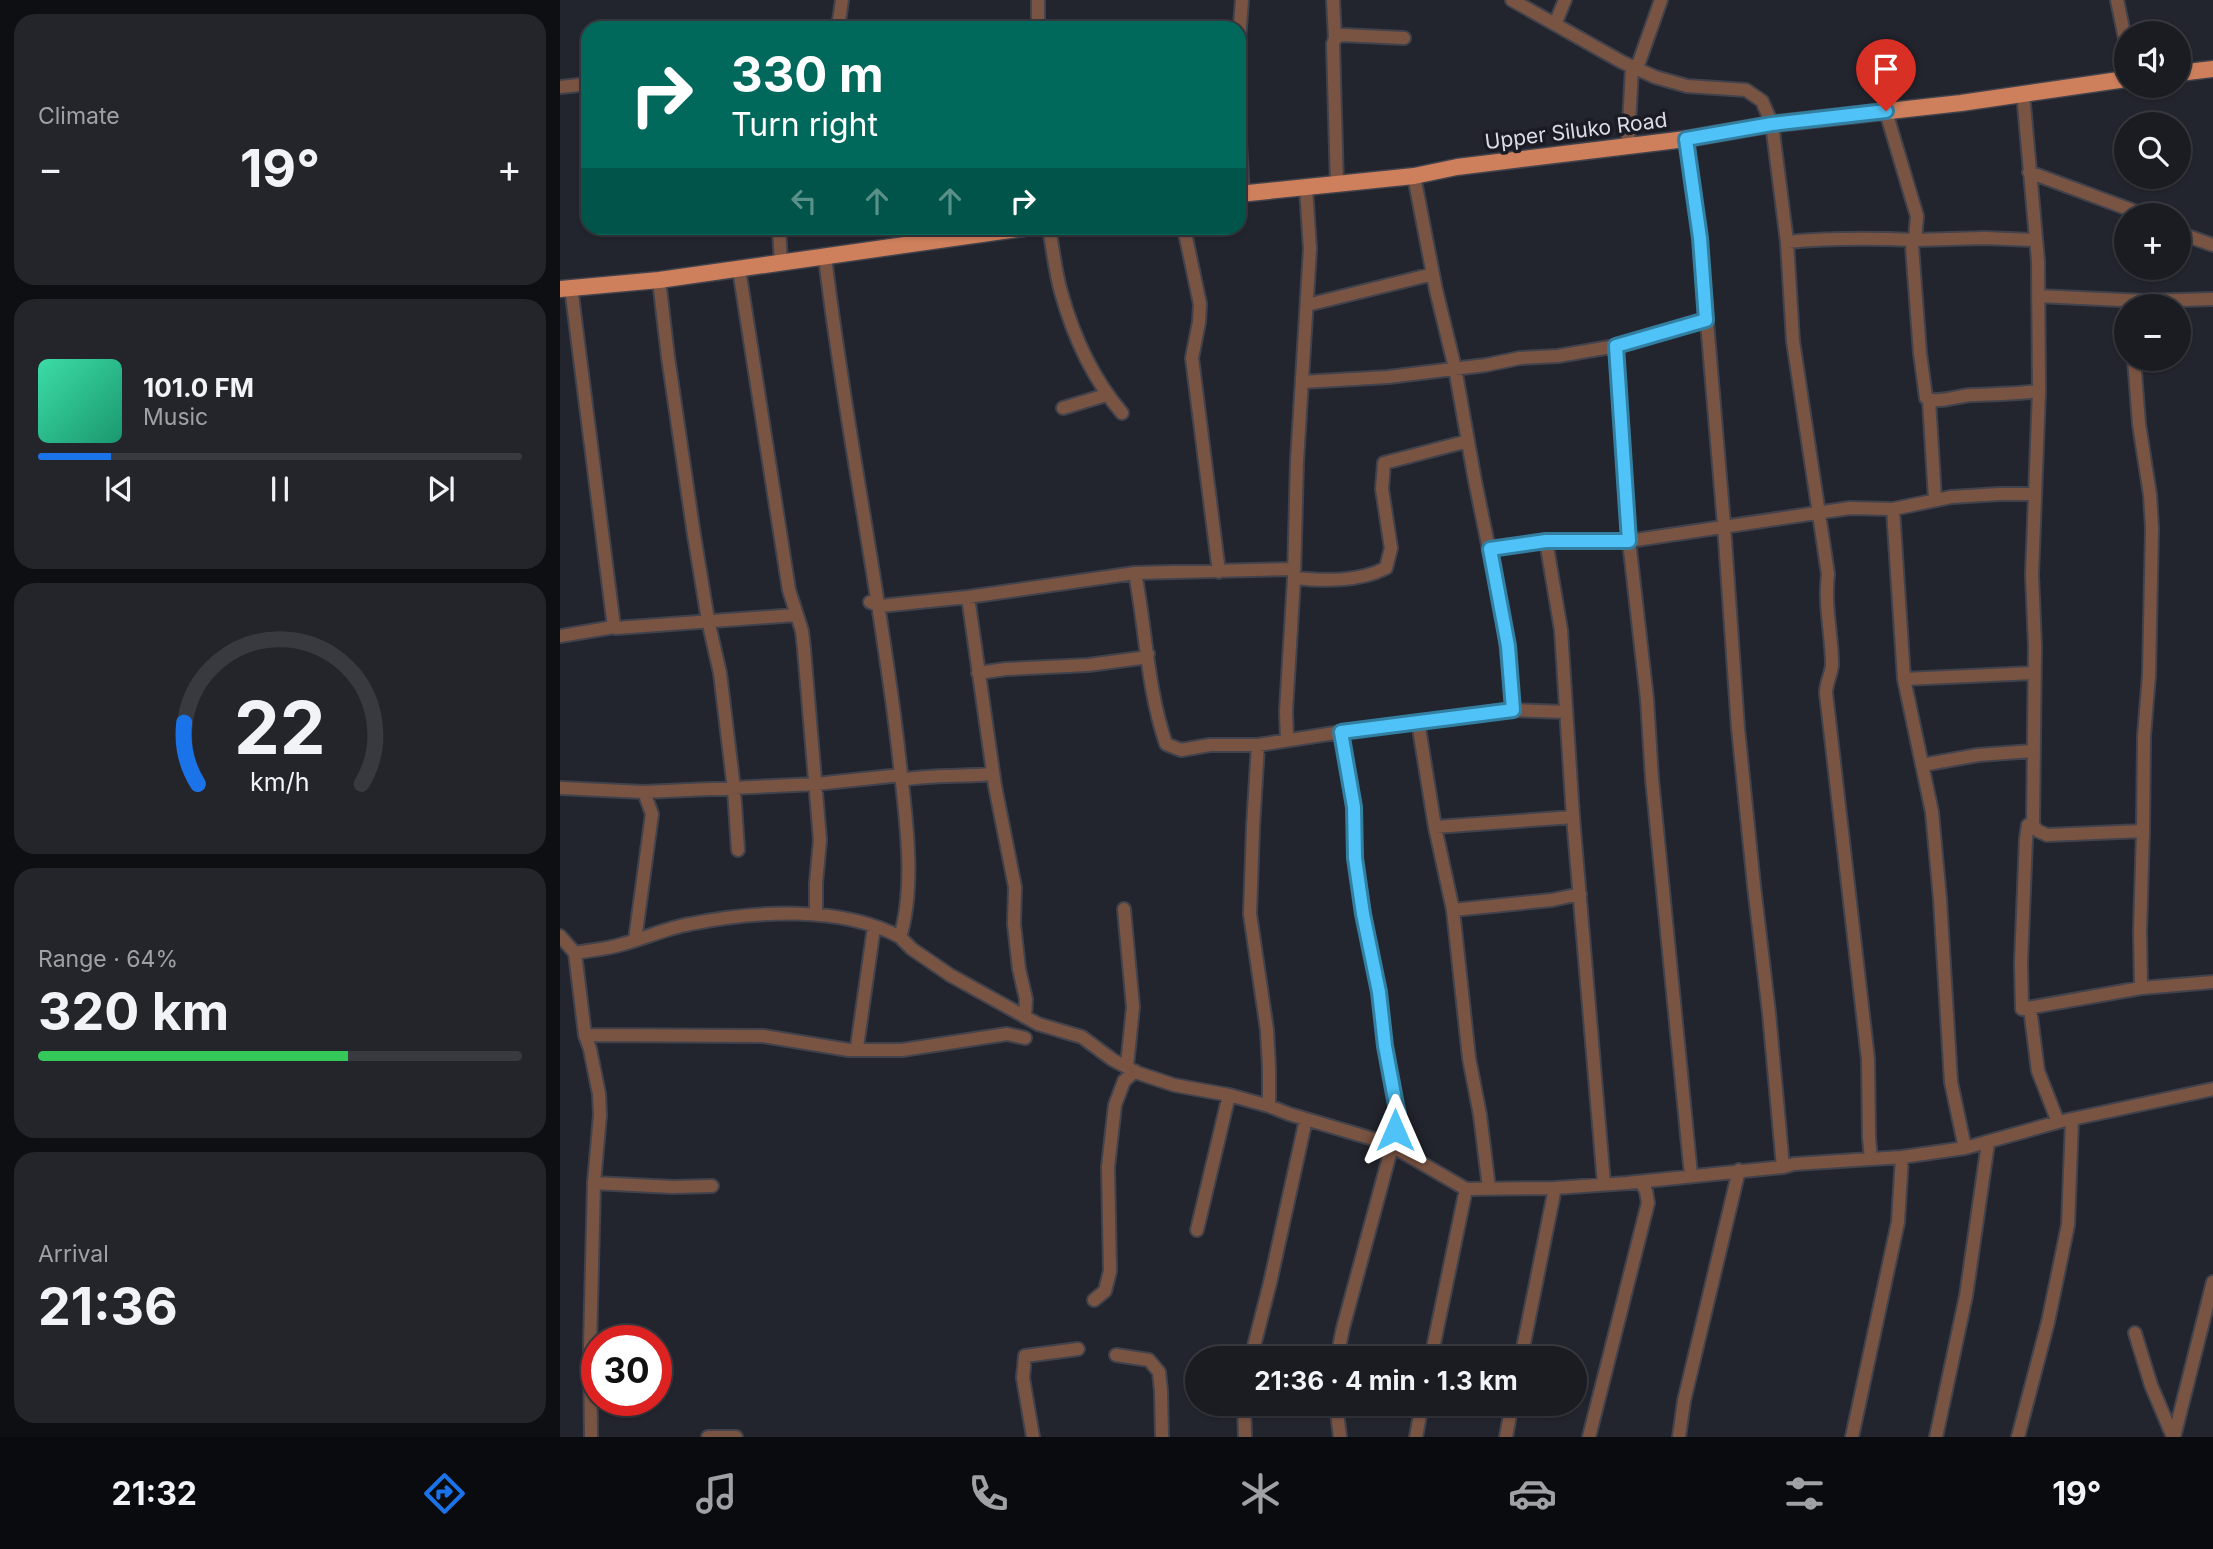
<!DOCTYPE html>
<meta charset="utf-8">
<style>
:root{--surface:#1a1c22;--page:#23252a;--text:#f1f3f6;--muted:#9fa1a5;--line:#383a40;--accent:#1a73e8}
body{margin:0;font-family:Inter,sans-serif;background:var(--page);color:var(--text);height:100vh;display:flex;flex-direction:column;font-size:26px;white-space:nowrap}
*{box-sizing:border-box;margin:0}
p{font-size:23px;color:var(--muted)}
.icon{flex:none;width:38px;height:38px;fill:none;stroke:currentColor;stroke-width:2;stroke-linecap:round;stroke-linejoin:round}
.map{position:relative;flex:1;overflow:hidden}
.sheet{display:flex;flex-direction:column;gap:14px;padding:14px;background:#0e0f13;width:560px}
.sheet>*{flex:none}
.banner{position:absolute;left:21px;top:21px;width:665px;height:214px;border-radius:21px;box-shadow:0 2px 5px #0004,0 0 0 2px var(--line);background:#00695c;color:#fff;overflow:hidden}
.fabs{position:absolute;left:1554px;top:21px;display:grid;gap:14px}
.fabs a{display:grid;place-items:center;width:77px;height:77px;border-radius:50%;background:var(--surface);box-shadow:0 2px 5px #0004,0 0 0 2px var(--line);font-size:35px}
.speed{position:absolute;left:21px;top:1325px;display:flex;gap:14px;font-size:35px;font-weight:700;text-align:center}
.speed>*{display:grid;place-content:center;width:91px;height:91px;border-radius:50%;background:var(--surface);box-shadow:0 2px 5px #0004,0 0 0 2px var(--line);line-height:1}
.speed .limit{border:10px solid #d22;background:#fff;color:#111}
.pin{position:absolute;display:grid;place-items:center;width:60px;height:60px;color:#fff;margin:-72px -30px;border-radius:50% 50% 50% 0;rotate:-45deg;box-shadow:0 0 7px #0007}
.pin .icon{rotate:45deg}
.me{position:absolute;width:77px;margin:-38px;rotate:0deg;stroke-linejoin:round;filter:drop-shadow(0 0 5px #0008)}
.turn{display:flex;align-items:center;gap:24px;height:147px;padding:0 35px;font-size:32px}
.turn .icon{width:91px;height:91px;stroke-width:2.5}
.turn b{display:block;font-size:49px;line-height:60px}
.lanes{display:flex;align-items:center;height:66px;padding:0 35px;background:#0003;justify-content:center;gap:35px;direction:ltr}
.lanes .off{opacity:.35}
.big{font-size:52px;font-weight:700;line-height:1.1}
.sheet .widget{flex:1;display:flex;flex-direction:column;justify-content:center;gap:10px;min-width:0;padding:0 24px;border-radius:21px;background:var(--page)}
.sheet .dial{align-items:center;gap:0}
.dial svg{height:182px;overflow:visible;fill:none;stroke:var(--line);stroke-width:7;stroke-linecap:round;text-anchor:middle}
.dial text{fill:var(--text);stroke:none}
.song{display:flex;align-items:center;gap:21px}
.cover{width:84px;height:84px;border-radius:10px;background:linear-gradient(135deg,hsl(160 70% 55%),hsl(160 70% 35%))}
.played{height:7px;border-radius:4px;background:linear-gradient(90deg,var(--accent) 15%,var(--line) 15%)}
.keys{display:flex;justify-content:space-around;direction:ltr}
.heat{display:flex;justify-content:space-between;align-items:center;font-size:38px;direction:ltr}
.charge{height:10px;border-radius:5px;background:linear-gradient(90deg,#34c759 64%,var(--line) 0)}
.trip{position:absolute;left:625px;top:1346px;width:402px;height:70px;border-radius:35px;background:var(--surface);box-shadow:0 2px 5px #0004,0 0 0 2px var(--line);font-weight:700;line-height:70px;text-align:center}
.menu{display:flex;height:112px;justify-content:space-around;align-items:center;background:#0a0b0e;color:var(--muted)}
.menu .icon{width:49px;height:49px}
.menu .on{color:var(--accent)}
.menu b{font-size:32px;color:var(--text)}
main{display:flex;flex:1;min-height:0}
.map>svg:first-child{display:block}
.lines{fill:none;stroke-linecap:round;stroke-linejoin:round}
.minor-casing{stroke:#41424b;stroke-width:16}
.major-casing{stroke:#41424b;stroke-width:19}
.minor{stroke:#7a5443;stroke-width:12}
.major{stroke:#ce7f5c;stroke-width:16}
.route-casing{stroke:#337fa1;stroke-width:18}
.route{stroke:#4fc3f7;stroke-width:12}
.labels{text-anchor:middle;stroke-width:7;stroke-linejoin:round;paint-order:stroke}
.street-label{font-size:21px;fill:#dcdde4;stroke:#1a1b24}
</style>
<main>
<section class="sheet">
<div class="widget"><p>Climate</p>
<div class="heat"><a>−</a><b class="big">19°</b><a>+</a></div>
</div>
<div class="widget">
<div class="song"><i class="cover"></i><div><b>101.0 FM</b><p>Music</p></div></div>
<div class="played"></div>
<div class="keys"><svg class="icon" aria-label="previous" viewBox="0 0 24 24"><path d="M18 5L8 12l10 7zM5 5v14"/></svg><svg class="icon" aria-label="pause" viewBox="0 0 24 24"><path d="M8 5v14M16 5v14"/></svg><svg class="icon" aria-label="next" viewBox="0 0 24 24"><path d="M6 5l10 7-10 7zM19 5v14"/></svg></div>
</div>
<div class="widget dial"><svg viewBox="0 0 100 80">
<path d="M14 69A42 42 0 1 1 86 69"/>
<path d="M14 69A42 42 0 0 1 8 42" stroke="#1a73e8"/>
<text x="50" y="56" font-size="32" font-weight="700">22</text>
<text x="50" y="72" font-size="11">km/h</text>
</svg></div>
<div class="widget"><p>Range · 64%</p><b class="big">320 km</b><div class="charge"></div></div>
<div class="widget"><p>Arrival</p><b class="big">21:36</b></div>
</section>
<div class="map">
<svg width="1653" height="1437" viewBox="0 0 1653 1437">
<rect width="100%" height="100%" fill="#23252e"/>
<g class="lines">
<defs>
<path id="minor" d="M773,0l2,38
M952,0l110,62 33,15 32,9 59,4 16,11 10,23 15,118 6,99 35,233c-4,31 4,61 4,91 -1,10 -6,18 -6,28l42,366 1,79 2,21
M1557,0l9,43
M995,24l10,-24
M278,28l4,-28
M478,28v-28
M679,40l3,-40
M1077,68l24,-68
M1563,79l3,-22
M0,87l28,-3
M1463,93l15,168 1,130 -7,184 3,71 -2,179 5,6 9,4 96,-4
M679,127l4,67
M1126,139l14,99 24,287 14,203 16,158 15,127 14,154 11,-3 108,-7 63,-9 93,-26 155,-33
M1068,145l4,-78
M1469,172l116,43
M854,176l22,114 19,78 20,113 29,142 9,87
M777,185l-4,-141 2,-6 7,-3 62,3
M219,228l2,35
M489,228c4,21 6,43 12,64 12,43 32,87 61,121
M624,228l16,76 -1,18 -7,36 27,214
M1619,233l34,12
M1476,240l-52,-2 -69,2 -3,6 8,107 6,45c12,6 31,-2 45,-3 23,-1 45,-1 68,-4
M1227,242c43,-4 85,-4 128,-2l2,-24 -31,-104
M179,269l50,321 13,41 2,18 16,191 -4,43v31
M99,280l9,77 26,178 14,85 12,53 14,116 4,61
M11,287l43,340 2,1 180,-13
M1478,296l106,5 69,-2
M747,305l126,-31
M1574,359l5,65 11,71 2,33 -3,147 -5,61 -1,95 -3,100 1,57
M742,382l86,-5 98,-12 34,-7 38,-2 58,-10
M1369,400l6,99
M503,408l43,-13
M1333,509l11,170 28,133 8,87 11,183 14,66
M986,541l15,89 12,187 31,367
M930,549l56,-8h83l221,-33 43,1 58,-12 49,-3h34
M575,573c11,57 12,115 31,171l15,6 29,-5h48l83,-13 172,-22 53,2
M734,578c30,3 65,4 92,-10l5,-20 -9,-59 2,-26 84,-22
M408,597l27,189 20,101 -1,37 5,45 7,30 -1,18
M310,602l10,4 88,-9 167,-24 159,-4
M0,636l54,-9
M418,673l28,-4 82,-4 53,-7 7,-4
M1344,679l130,-6
M858,722l17,105 18,83 16,148 11,57 9,73
M727,740l-1,-29 8,-133 3,-117 13,-212 -4,-61
M698,745l-5,82 -3,87 17,116 2,38v38
M1362,765l56,-10 55,-4
M341,780c30,-6 61,-3 92,-6
M0,788l84,4 172,-8 85,-9
M875,827l138,-10
M1474,828l-6,-3 -2,14 -5,123 1,47 119,-21 72,-6
M564,909l9,98 -6,59
M893,910l99,-10 28,-6
M0,936l15,17 10,82 5,14 9,45 1,21 -6,68 -4,163 1,91
M340,937l12,12 38,26 88,49 44,13 31,23 25,13 36,12 55,10 40,11 20,8 91,27 12,5 74,43 89,-1 72,-5 156,-16
M75,940l17,-126 -8,-22
M15,953c16,-3 33,-4 48,-9 22,-6 44,-16 67,-20 65,-13 150,-19 210,13 17,-56 4,-132 -2,-190 -19,-164 -54,-326 -73,-490
M1470,1008l8,63 20,51
M25,1035l178,1 86,14h53l105,-16 18,4
M297,1047l17,-120
M1131,1175l-39,-396 -5,-80 -18,-158 -13,-195 90,-26
M34,1183l79,4 39,-1
M637,1230l32,-135
M534,1300l11,-9 5,-20 -2,-104 7,-62 9,-24 11,-10
M1575,1333l16,52 22,52
M556,1355l33,5 10,12 2,19 1,46
M691,1358l19,-75 36,-164
M777,1358l6,-30 49,-182 6,-32 -13,-67 -6,-55 -16,-78 -8,-56 -1,-51 -13,-75
M871,1358l35,-169
M961,1358l34,-170
M684,1404l1,33
M776,1404l4,33
M148,1437h28
M473,1437l-10,-59 2,-22 53,-7
M856,1437l6,-33
M946,1437l6,-33
M1029,1437l59,-234 -2,-12 -5,-9
M1119,1437l5,-36 55,-231
M1292,1437l46,-215 4,-65
M1376,1437l30,-141 22,-153
M1458,1437l30,-115 20,-97 4,-105
M1614,1437l39,-155"/>
<path id="major" d="M1619,73l34,-4
M679,194l175,-18 43,-9 229,-28 86,-15 189,-21 165,-24
M0,289l99,-9 365,-52"/>
</defs>
<!-- minor casing -->
<use href="#minor" class="minor-casing"/>
<!-- major casing -->
<use href="#major" class="major-casing"/>
<!-- minor -->
<use href="#minor" class="minor"/>
<!-- major -->
<use href="#major" class="major"/>
</g>
<g class="lines">
<defs>
<path id="route" d="M835,1130l3,-16 -2,-9 -11,-59 -6,-54 -16,-78 -8,-56 -1,-51 -13,-75 172,-22 -5,-64 -18,-97 56,-8h83l-13,-195 90,-26 -6,-82 -14,-99 86,-15 114,-13"/>
</defs>
<!-- route casing -->
<use href="#route" class="route-casing"/>
<!-- route -->
<use href="#route" class="route"/>
</g>
<g class="labels">
<!-- street labels -->
<g class="street-label">
<text transform="translate(1016 131) rotate(-7)" y="7">Upper Siluko Road</text>
</g>
</g>
</svg>
<div class="fabs">
<a><svg class="icon" aria-label="sound" viewBox="0 0 24 24"><path d="M4 9h4l5-4v14l-5-4H4zM17 9q2 3 0 6"/></svg></a>
<a><svg class="icon" aria-label="search" viewBox="0 0 24 24"><circle cx="10" cy="10" r="6"/><path d="M15 15l6 6"/></svg></a>
<a>+</a>
<a>−</a>
</div>
<div class="speed"><div class="limit">30</div></div>
<div class="pin" style="left:1326px;top:111px;background:#d93025"><svg class="icon" aria-label="arrive" viewBox="0 0 24 24"><path d="M6 21V4h12l-3 4 3 4H6"/></svg></div>
<svg class="me" style="left:835px;top:1130px" viewBox="-20 -20 40 40"><path d="M0-17L14 15 0 8-14 15z" fill="#4fc3f7" stroke="#fff" stroke-width="4"/></svg>
<div class="trip">21:36 · 4 min · 1.3 km</div>
<div class="banner">
<div class="turn"><svg class="icon" aria-label="right" viewBox="0 0 24 24"><path d="M7 20v-9h11M14 6l5 5-5 5"/></svg><div><b>330 m</b>Turn right</div></div>
<div class="lanes"><svg class="icon off" aria-label="left" viewBox="0 0 24 24"><path d="M17 20v-9H6M10 6l-5 5 5 5"/></svg><svg class="icon off" aria-label="ahead" viewBox="0 0 24 24"><path d="M12 20V5M6 11l6-6 6 6"/></svg><svg class="icon off" aria-label="ahead" viewBox="0 0 24 24"><path d="M12 20V5M6 11l6-6 6 6"/></svg><svg class="icon" aria-label="right" viewBox="0 0 24 24"><path d="M7 20v-9h11M14 6l5 5-5 5"/></svg></div>
</div>
</div>
</main>
<nav class="menu">
<b>21:32</b>
<svg class="icon on" aria-label="directions" viewBox="0 0 24 24"><path d="M12 3l9 9-9 9-9-9zM9 14v-3h6M13 9l2 2-2 2"/></svg>
<svg class="icon" aria-label="music" viewBox="0 0 24 24"><path d="M9 18V5l10-2v13"/><circle cx="6" cy="18" r="3"/><circle cx="16" cy="16" r="3"/></svg>
<svg class="icon" aria-label="phone" viewBox="0 0 24 24"><path d="M5 4h4l2 5-3 2q2 4 5 5l2-3 5 2v4C11 20 4 13 5 4z"/></svg>
<svg class="icon" aria-label="climate" viewBox="0 0 24 24"><path d="M12 3v18M4 7l16 10M4 17L20 7"/></svg>
<svg class="icon" aria-label="car" viewBox="0 0 24 24"><path d="M5 17H2v-5l4-1 3-4h7l3 4 3 1v5h-3M9 17h6M6 11h13"/><circle cx="7" cy="17" r="2"/><circle cx="17" cy="17" r="2"/></svg>
<svg class="icon" aria-label="filters" viewBox="0 0 24 24"><path d="M4 7h16M4 17h16"/><circle cx="9" cy="7" r="2"/><circle cx="15" cy="17" r="2"/></svg>
<b>19°</b>
</nav>
